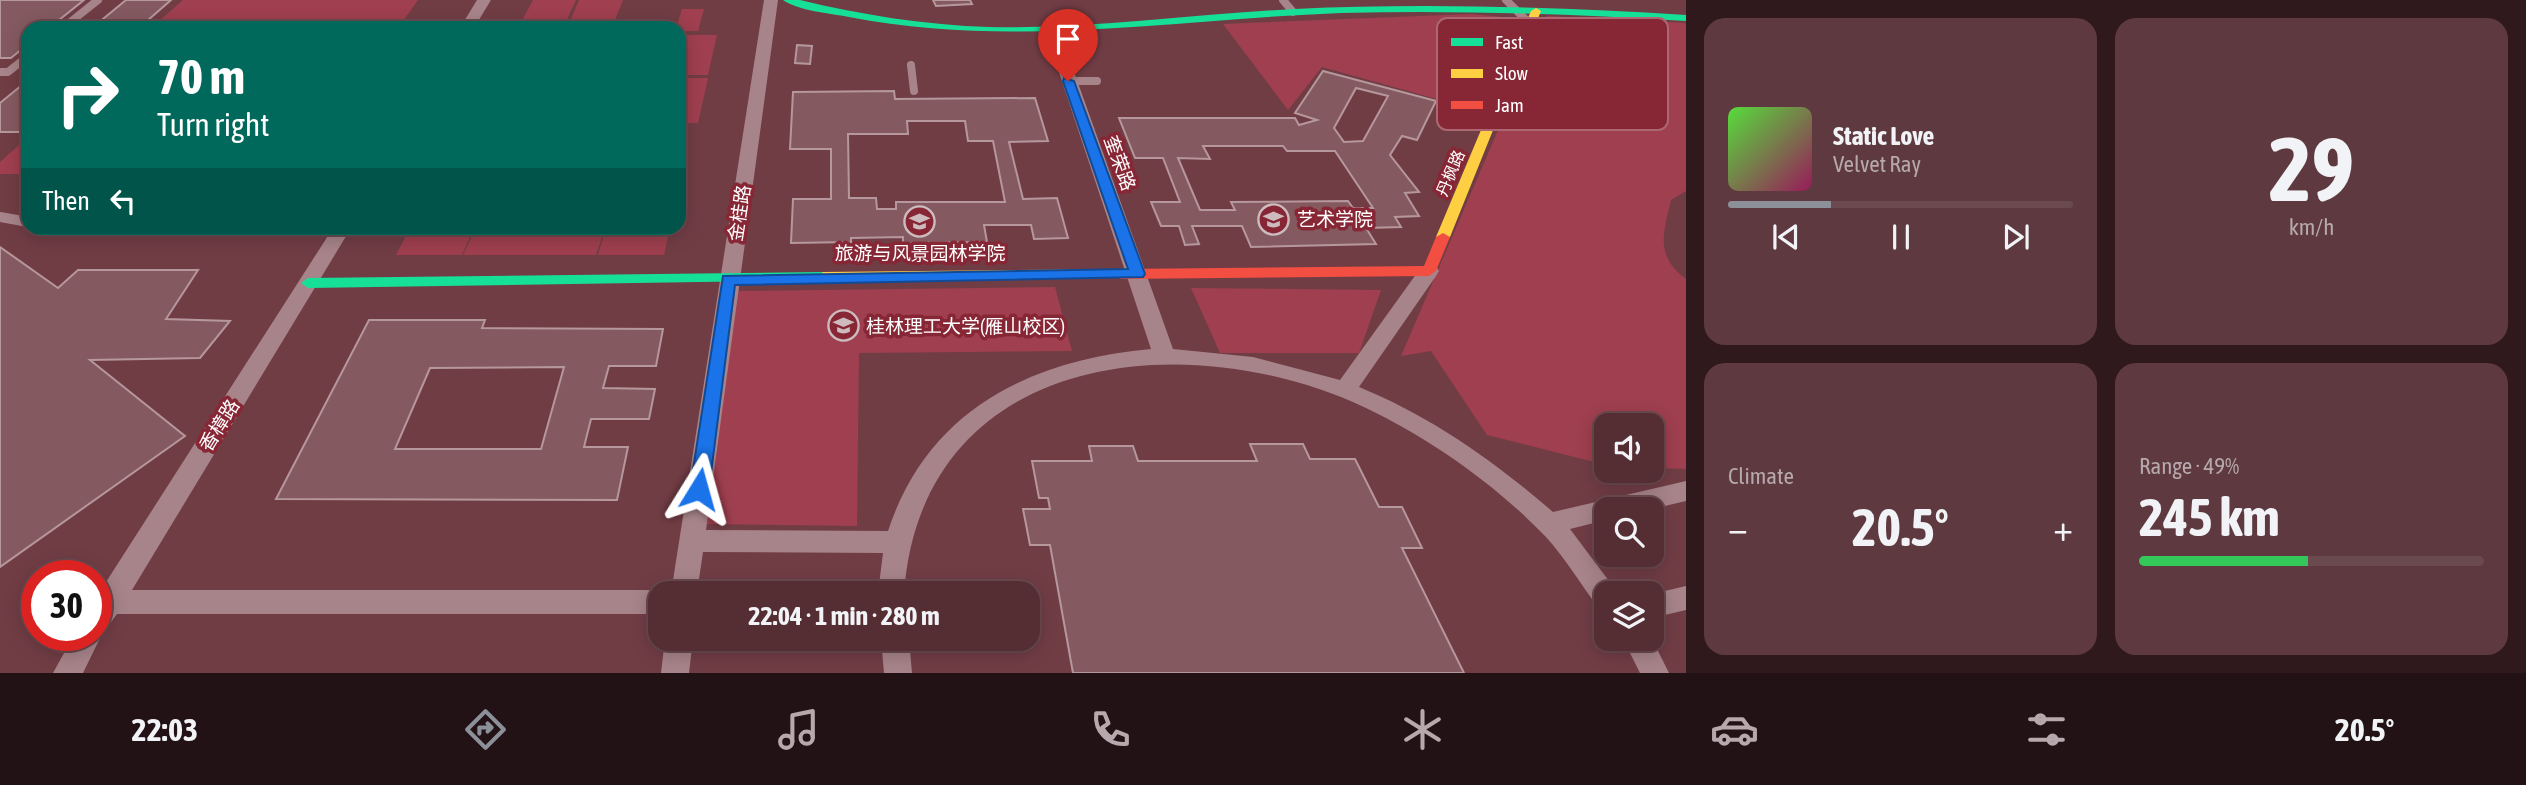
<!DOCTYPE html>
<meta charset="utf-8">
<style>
:root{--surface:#552e34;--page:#5e3a40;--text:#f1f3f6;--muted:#b6a8ac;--line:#6b4a4f;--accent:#8c9099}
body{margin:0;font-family:"Asap Condensed","Noto Sans SC",sans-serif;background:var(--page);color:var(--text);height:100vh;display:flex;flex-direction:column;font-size:26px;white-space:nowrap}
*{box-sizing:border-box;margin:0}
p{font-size:23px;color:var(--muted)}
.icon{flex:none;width:38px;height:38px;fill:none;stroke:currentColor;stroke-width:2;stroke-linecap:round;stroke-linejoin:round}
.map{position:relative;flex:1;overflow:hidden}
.drawer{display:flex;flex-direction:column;gap:18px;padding:18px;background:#2f191d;width:840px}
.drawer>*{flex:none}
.banner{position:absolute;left:21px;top:21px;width:665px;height:214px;border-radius:21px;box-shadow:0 4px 18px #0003,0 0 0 2px var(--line);background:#00695c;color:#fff;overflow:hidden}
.buttons{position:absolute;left:1594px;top:413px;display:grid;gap:14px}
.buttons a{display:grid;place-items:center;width:70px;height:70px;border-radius:14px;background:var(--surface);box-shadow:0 4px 18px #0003,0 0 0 2px var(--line);font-size:35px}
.speed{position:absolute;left:21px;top:560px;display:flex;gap:14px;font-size:35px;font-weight:700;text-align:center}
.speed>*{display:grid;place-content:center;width:91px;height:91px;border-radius:50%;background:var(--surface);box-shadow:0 4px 18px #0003,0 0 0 2px var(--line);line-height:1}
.speed .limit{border:10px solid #d22;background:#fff;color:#111}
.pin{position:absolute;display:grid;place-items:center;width:60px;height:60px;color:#fff;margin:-72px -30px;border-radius:50% 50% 50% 0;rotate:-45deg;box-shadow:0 0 7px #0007}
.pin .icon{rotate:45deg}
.me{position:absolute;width:77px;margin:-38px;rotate:8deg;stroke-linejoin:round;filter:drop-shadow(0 0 5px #0008)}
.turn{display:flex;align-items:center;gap:24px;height:147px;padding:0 21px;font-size:32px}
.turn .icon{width:91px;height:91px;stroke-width:2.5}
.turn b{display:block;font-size:49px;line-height:60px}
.then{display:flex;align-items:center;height:66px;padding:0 21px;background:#0003;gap:14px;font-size:26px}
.big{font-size:52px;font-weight:700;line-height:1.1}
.drawer .tile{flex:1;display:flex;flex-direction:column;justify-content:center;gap:10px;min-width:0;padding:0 24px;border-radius:21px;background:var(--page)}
.drawer .dial{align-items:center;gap:0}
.dial b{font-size:91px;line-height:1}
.song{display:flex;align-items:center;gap:21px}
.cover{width:84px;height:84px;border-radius:10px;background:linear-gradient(135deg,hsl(110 70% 55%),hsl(330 70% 35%))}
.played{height:7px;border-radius:4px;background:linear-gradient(90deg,var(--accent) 30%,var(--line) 30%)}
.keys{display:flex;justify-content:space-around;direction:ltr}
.heat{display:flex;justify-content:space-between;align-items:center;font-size:38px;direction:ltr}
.charge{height:10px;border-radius:5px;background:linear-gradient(90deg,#34c759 49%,var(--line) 0)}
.drawer .tiles{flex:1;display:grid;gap:18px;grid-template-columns:repeat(2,1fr)}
.trip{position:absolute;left:648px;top:581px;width:392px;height:70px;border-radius:21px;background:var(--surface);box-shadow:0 4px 18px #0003,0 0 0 2px var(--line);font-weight:700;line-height:70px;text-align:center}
.tab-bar{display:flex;height:112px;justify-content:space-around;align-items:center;background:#221215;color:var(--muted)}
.tab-bar .icon{width:49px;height:49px}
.tab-bar .current{color:var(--accent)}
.tab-bar b{font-size:32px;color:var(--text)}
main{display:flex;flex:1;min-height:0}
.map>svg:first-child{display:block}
.green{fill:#9f3f4f}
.building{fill:#845a60;stroke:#b5979c;stroke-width:2;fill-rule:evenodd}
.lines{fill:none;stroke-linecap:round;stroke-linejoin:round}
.lane-far1{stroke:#a78489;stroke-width:8}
.lane{stroke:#a78489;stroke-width:10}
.street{fill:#a78489;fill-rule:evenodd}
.fast{fill:#16e098;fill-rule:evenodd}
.slow{fill:#ffcf43;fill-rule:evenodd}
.jam{fill:#f24e42;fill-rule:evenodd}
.route{fill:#1a73e8;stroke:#114b97;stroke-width:2}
.labels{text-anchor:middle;stroke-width:7;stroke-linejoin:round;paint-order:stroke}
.far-street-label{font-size:16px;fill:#fff;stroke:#872736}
.street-label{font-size:19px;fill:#fff;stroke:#872736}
.poi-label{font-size:19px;fill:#fff;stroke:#872736;text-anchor:start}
.key{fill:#872736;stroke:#ab6872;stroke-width:2}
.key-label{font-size:19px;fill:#fff}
</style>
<main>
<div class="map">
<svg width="1686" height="673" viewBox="0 0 1686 673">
<rect width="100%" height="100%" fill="#713d45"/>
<!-- green -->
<path class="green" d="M183,0h235l-20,28h-247z
M533,0h43l-13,28h-45z
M579,0h44l-11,28h-45z
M682,9h22l-6,22h-19l-3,-3z
M1471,14l42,4 3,11 -40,81 -154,-43 -34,43 -65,-86z
M1547,16l139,7v168l-15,9c-8,34 -16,56 15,79v190l-34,-1v-43h-46v40l-119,-30 -56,-84 -30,5z
M679,35h38l-9,40h-29z
M679,78h29l-10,45h-19z
M28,137v42l-2,-5h-26v-12z
M410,228h64l-12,27h-66z
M476,228h129l-9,27h-133z
M606,228h64l-6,27h-66z
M1055,287l17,64 -213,2 -2,173 -153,-2 33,-233z
M1191,288l190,2 -22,63h-139z"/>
<!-- building -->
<path class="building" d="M0,0h84l-35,28h-21v16l-17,14h-11z
M126,0h45l-32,28h-47z
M933,0h37l2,4 -36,2z
M797,45l15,1 -2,18 -15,-1z
M1323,71l113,30 -19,39 -15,-4 -12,19 29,37 -14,1 14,23 -24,1 6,10 -35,1 10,16 -125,3 -9,-21h-50l7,18 -14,1 -6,-19h-18l-10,-24h29l-17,-44h-28l-16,-40h176l4,7 18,-5 -22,-7zM1356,88l32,8 -25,45 -19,1 -10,-14zM1203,146h80l4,5h48l38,57h-20l-5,-7 -117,1 4,8h-35l-22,-52 32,1z
M28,80v45l-8,7h-20v-29z
M894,91l1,8 140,-1 13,43 -39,1 14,57 34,-1 11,40 -34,1 -3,-14h-47l3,17 -84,1v-6l-52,1v4l-60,1 2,-44h38v-50h-41l3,-57zM907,121h58l3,20h25l12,61h-109v7h-19l-1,-11h-27l-1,-64h60z
M0,247l58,41 20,-18h120l-32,49 64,2 -30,37 -110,2 95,76 -185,131z
M369,320h116l-3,8 181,1 -7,37h-47l-6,22 52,1 -6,30h-58l-7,28h44l-11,53 -341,-1zM564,367l-23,82h-146l35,-81z
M1250,444h53l7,15h45l24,48h23l20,41h-20l62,125h-391l-23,-128h-20l-7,-36h27l-2,-11h-9l-7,-37h60l-3,-15h44l5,15h119z"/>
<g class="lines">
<!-- lane-far1 -->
<path class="lane-far1" d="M1283,0l10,12
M1506,0l25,25
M63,28l35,-28
M911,65l3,26
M0,72h8l20,-16
M1068,81h29"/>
<!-- lane -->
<path class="lane" d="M0,217l28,5
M91,228l249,4"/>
<!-- street -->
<path class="street" d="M477,0h14l-17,28h-14z
M764,0h14l-72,530 182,1c40,-122 143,-171 263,-182l-107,-322 7,-4 7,4 115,322 80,8 87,23 82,-114h14l3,5 -3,5 -77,111c73,30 135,74 194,125l133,-31v20l-34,8h-46v11l-36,9 48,64h-12v16l-9,-3c-17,-23 -32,-48 -51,-69 -50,-52 -115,-98 -180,-129 -181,-85 -444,-57 -462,185h-26l5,-40 -180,-1 -6,41h-26z
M333,228h18l-219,362h528l9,3h-9v21h-543l-15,20 -19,39h-30l21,-38h22v-36l3,-6z
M1686,586v24l-34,8v-24z
M665,639h28l-4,34h-28z
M881,639h28l3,34h-28z
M1623,639h29l17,34h-29z"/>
<!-- fast -->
<path class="fast" d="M783,0h17c62,15 125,25 189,27 102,2 204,-13 306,-18 130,-6 261,-2 391,6v6c-115,-7 -230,-11 -345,-8 -165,6 -328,36 -492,4 -20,-4 -50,-6 -66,-17z
M823,272l7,5 -2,3 -520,8 -7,-5 7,-5z"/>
<!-- slow -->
<path class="slow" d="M1536,8l5,3 -91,226 -7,4 -5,-1 -2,-3 95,-226z
M1121,269l5,2 2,3 -2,3 -303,5 -7,-5 7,-5z"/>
<!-- jam -->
<path class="jam" d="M1443,233l7,4 -14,34 -7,5 -308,3 -7,-5 7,-5 303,-3 12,-29z"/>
</g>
<!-- route -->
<path class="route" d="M1064,78l10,3 71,193 -2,3 -408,8 -26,204 -3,5 -7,3 -6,-3 -3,-5 33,-213 405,-7 -65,-188z"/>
<!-- icons -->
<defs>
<symbol id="university-ring" viewBox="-11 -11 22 22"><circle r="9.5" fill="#872736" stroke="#cdbbbe" stroke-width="1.5"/><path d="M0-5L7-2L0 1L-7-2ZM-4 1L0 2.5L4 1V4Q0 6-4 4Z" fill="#cdbbbe"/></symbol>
</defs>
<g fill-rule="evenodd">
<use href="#university-ring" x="1256" y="202" width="35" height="35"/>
<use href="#university-ring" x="902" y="204" width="35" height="35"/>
<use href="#university-ring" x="826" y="308" width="35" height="35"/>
</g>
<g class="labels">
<!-- far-street labels -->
<g class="far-street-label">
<text transform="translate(1450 173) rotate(-67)" y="6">丹枫路</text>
</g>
<!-- street labels -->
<g class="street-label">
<text transform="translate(1120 163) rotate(70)" y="7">奎荣路</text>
<text transform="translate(739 213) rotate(-81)" y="7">金桂路</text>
<text transform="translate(219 425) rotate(-58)" y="7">香樟路</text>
</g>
<!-- poi labels -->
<g class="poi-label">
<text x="1297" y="226">艺术学院</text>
<text x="920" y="260" text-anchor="middle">旅游与风景园林学院</text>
<text x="866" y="333">桂林理工大学(雁山校区)</text>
</g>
</g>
<!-- legend -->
<rect x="1437" y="18" width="231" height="112" rx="10" class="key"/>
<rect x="1451" y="38" width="32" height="8" fill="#16e098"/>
<rect x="1451" y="69" width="32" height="9" fill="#ffcf43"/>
<rect x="1451" y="101" width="32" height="8" fill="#f24e42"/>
<g class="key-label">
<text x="1495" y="49">Fast</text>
<text x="1495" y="80">Slow</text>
<text x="1495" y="112">Jam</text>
</g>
</svg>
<div class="buttons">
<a><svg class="icon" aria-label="sound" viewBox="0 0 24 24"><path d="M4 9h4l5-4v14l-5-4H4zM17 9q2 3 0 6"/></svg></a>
<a><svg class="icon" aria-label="search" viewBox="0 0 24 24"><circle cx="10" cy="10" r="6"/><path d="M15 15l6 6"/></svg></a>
<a><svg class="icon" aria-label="layers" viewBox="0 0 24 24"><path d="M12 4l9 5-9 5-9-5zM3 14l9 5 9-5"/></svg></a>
</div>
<div class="speed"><div class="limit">30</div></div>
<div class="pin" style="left:1068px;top:81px;background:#d93025"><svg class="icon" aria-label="arrive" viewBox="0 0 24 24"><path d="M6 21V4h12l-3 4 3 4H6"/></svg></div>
<svg class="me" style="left:699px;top:489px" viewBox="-20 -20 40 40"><path d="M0-17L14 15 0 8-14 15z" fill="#1a73e8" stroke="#fff" stroke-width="4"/></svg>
<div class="trip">22:04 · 1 min · 280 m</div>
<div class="banner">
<div class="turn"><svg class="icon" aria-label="right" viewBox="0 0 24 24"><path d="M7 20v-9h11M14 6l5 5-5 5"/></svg><div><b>70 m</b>Turn right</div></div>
<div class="then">Then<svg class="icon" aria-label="left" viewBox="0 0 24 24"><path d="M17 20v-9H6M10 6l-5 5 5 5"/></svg></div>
</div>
</div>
<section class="drawer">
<div class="tiles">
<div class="tile">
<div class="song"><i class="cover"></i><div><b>Static Love</b><p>Velvet Ray</p></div></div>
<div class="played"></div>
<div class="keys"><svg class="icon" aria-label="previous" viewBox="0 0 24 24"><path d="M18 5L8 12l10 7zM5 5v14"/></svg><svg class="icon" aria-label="pause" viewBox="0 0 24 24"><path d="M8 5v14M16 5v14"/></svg><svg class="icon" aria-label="next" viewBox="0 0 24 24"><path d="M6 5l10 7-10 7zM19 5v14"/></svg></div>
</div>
<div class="tile dial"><b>29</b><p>km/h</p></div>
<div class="tile"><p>Climate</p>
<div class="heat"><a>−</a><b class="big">20.5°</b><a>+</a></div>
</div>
<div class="tile"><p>Range · 49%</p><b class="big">245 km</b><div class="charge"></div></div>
</div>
</section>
</main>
<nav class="tab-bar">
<b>22:03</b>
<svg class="icon current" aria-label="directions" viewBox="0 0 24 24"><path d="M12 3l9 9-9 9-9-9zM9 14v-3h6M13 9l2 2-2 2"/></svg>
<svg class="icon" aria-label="music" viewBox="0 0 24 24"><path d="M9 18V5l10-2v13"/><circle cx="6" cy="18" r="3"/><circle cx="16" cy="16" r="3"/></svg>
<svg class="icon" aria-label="phone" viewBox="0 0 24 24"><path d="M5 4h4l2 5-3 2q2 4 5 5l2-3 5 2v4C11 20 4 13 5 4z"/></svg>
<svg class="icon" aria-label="climate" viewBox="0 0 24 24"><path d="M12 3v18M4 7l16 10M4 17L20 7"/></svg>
<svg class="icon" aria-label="car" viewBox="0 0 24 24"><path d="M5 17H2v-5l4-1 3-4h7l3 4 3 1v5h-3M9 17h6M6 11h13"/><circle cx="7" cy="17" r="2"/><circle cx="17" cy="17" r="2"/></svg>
<svg class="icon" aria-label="filters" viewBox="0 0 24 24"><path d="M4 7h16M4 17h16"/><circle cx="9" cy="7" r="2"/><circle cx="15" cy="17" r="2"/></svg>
<b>20.5°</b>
</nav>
